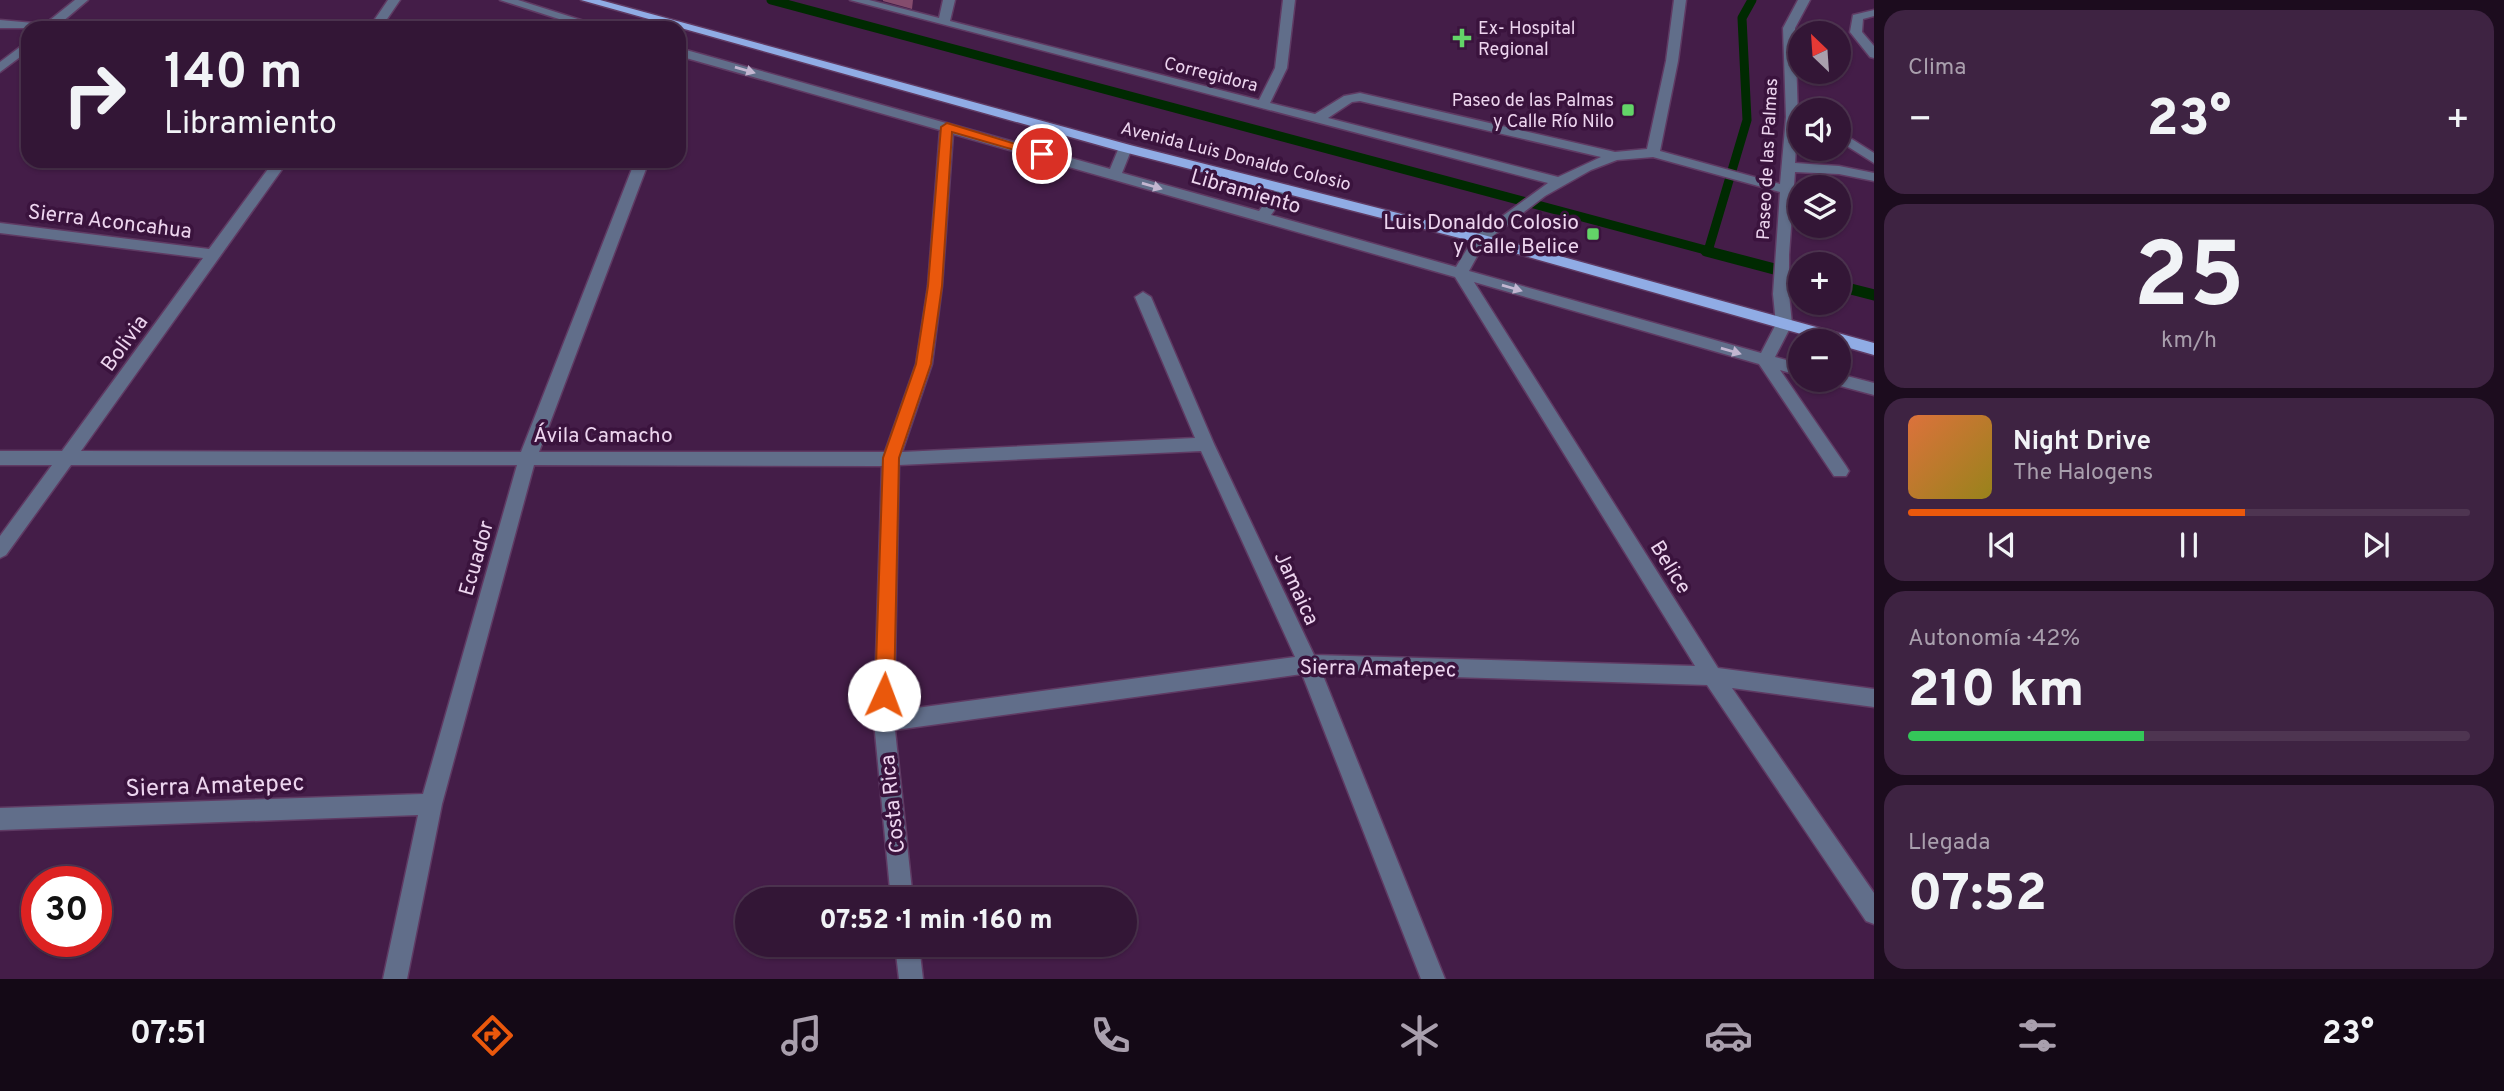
<!DOCTYPE html>
<html lang="es">
<meta charset="utf-8">
<style>
:root{--surface:#331636;--page:#3e2342;--text:#f1f3f6;--muted:#a99fad;--line:#4e3551;--accent:#ea580c}
body{margin:0;font-family:Overpass,sans-serif;background:var(--page);color:var(--text);height:100vh;display:flex;flex-direction:column;font-size:26px;white-space:nowrap}
*{box-sizing:border-box;margin:0}
p{font-size:23px;color:var(--muted)}
.icon{flex:none;width:38px;height:38px;fill:none;stroke:currentColor;stroke-width:2;stroke-linecap:round;stroke-linejoin:round}
.map{position:relative;flex:1;overflow:hidden}
.side{display:flex;flex-direction:column;gap:10px;padding:10px;background:#1c0c1e;width:630px}
.side>*{flex:none}
.banner{position:absolute;left:21px;top:21px;width:665px;height:147px;border-radius:21px;box-shadow:0 2px 5px #0004,0 0 0 2px var(--line);background:#331636;color:var(--text);overflow:hidden}
.needle{width:46px;rotate:335deg}
.controls{position:absolute;left:1788px;top:21px;display:grid;gap:14px}
.controls a{display:grid;place-items:center;width:63px;height:63px;border-radius:50%;background:var(--surface);box-shadow:0 2px 5px #0004,0 0 0 2px var(--line);font-size:35px}
.speed{position:absolute;left:21px;top:866px;display:flex;gap:14px;font-size:35px;font-weight:700;text-align:center}
.speed>*{display:grid;place-content:center;width:91px;height:91px;border-radius:50%;background:var(--surface);box-shadow:0 2px 5px #0004,0 0 0 2px var(--line);line-height:1}
.speed .limit{border:10px solid #d22;background:#fff;color:#111}
.pin{position:absolute;display:grid;place-items:center;width:60px;height:60px;color:#fff;margin:-30px;border:4px solid #fff;border-radius:50%;box-shadow:0 2px 7px #0007}
.me{position:absolute;width:77px;margin:-38px;rotate:2deg;stroke-linejoin:round;filter:drop-shadow(0 0 5px #0008)}
.turn{display:flex;align-items:center;gap:24px;height:147px;padding:0 28px;font-size:32px}
.turn .icon{width:91px;height:91px;stroke-width:2.5}
.turn b{display:block;font-size:49px;line-height:60px}
.big{font-size:52px;font-weight:800;line-height:1.1}
.side .card{flex:1;display:flex;flex-direction:column;justify-content:center;gap:10px;min-width:0;padding:0 24px;border-radius:21px;background:var(--page)}
.side .dial{align-items:center;gap:0}
.dial b{font-size:91px;line-height:1}
.song{display:flex;align-items:center;gap:21px}
.cover{width:84px;height:84px;border-radius:10px;background:linear-gradient(135deg,hsl(20 70% 55%),hsl(50 70% 35%))}
.played{height:7px;border-radius:4px;background:linear-gradient(90deg,var(--accent) 60%,var(--line) 60%)}
.keys{display:flex;justify-content:space-around;direction:ltr}
.heat{display:flex;justify-content:space-between;align-items:center;font-size:38px;direction:ltr}
.charge{height:10px;border-radius:5px;background:linear-gradient(90deg,#34c759 42%,var(--line) 0)}
.trip{position:absolute;left:735px;top:887px;width:402px;height:70px;border-radius:35px;background:var(--surface);box-shadow:0 2px 5px #0004,0 0 0 2px var(--line);font-weight:800;line-height:70px;text-align:center}
.dock{display:flex;height:112px;justify-content:space-around;align-items:center;background:#140916;color:var(--muted)}
.dock .icon{width:49px;height:49px}
.dock .current{color:var(--accent)}
.dock b{font-size:32px;color:var(--text)}
main{display:flex;flex:1;min-height:0}
.map>svg:first-child{display:block}
.lines{fill:none;stroke-linecap:round;stroke-linejoin:round}
.stream-far1{stroke:#002a01;stroke-width:9}
.stream{stroke:#002a01;stroke-width:11}
.building{fill:#844c6d}
.minor-casing{stroke:#5f3a63;stroke-width:3}
.major-casing{stroke:#5f3a63;stroke-width:3}
.minor{fill:#616e8a;fill-rule:evenodd}
.major{fill:#90ace5;fill-rule:evenodd}
.oneway{fill:#c3b6d1}
.route{fill:#ea580c;stroke:#983908;stroke-width:2}
.poi-dot{fill:#63d468;stroke:#3a133d;stroke-width:2.5}
.labels{text-anchor:middle;stroke-width:7;stroke-linejoin:round;paint-order:stroke}
.far-poi-label{font-size:18px;fill:#edd5ef;stroke:#3a133d;text-anchor:start}
.far-street-label{font-size:18px;fill:#edd5ef;stroke:#3a133d}
.street-label{font-size:21px;fill:#edd5ef;stroke:#3a133d}
.poi-label{font-size:21px;fill:#edd5ef;stroke:#3a133d;text-anchor:end}
.near-street-label{font-size:24px;fill:#edd5ef;stroke:#3a133d}
</style>
<main>
<div class="map">
<svg width="1874" height="979" viewBox="0 0 1874 979">
<rect width="100%" height="100%" fill="#441d48"/>
<g class="lines">
<!-- stream-far1 -->
<path class="stream-far1" d="M771,0l942,252
M1708,251l39,-131 -5,-102 10,-18"/>
<!-- stream -->
<path class="stream" d="M1706,251l95,25
M1839,286l35,9"/>
</g>
<!-- building -->
<path class="building" d="M883,0h30l-1,9 -29,-8z"/>
<g class="lines">
<defs>
<path id="minor" d="M75,0h13l-33,28h-55v-8l45,4z
M388,0h12l-19,28h-12z
M500,0h18l88,28h-19z
M850,0h19l70,18 4,-18h12l-5,21 309,79 16,-32 8,-68h12l-8,68 -17,35 45,11 29,-18 16,-3 255,59 32,-3 19,-88 8,-61h12l-8,61 -18,90 120,33 6,-67 -3,-89 15,-28h12l-15,28 3,89 -3,46 44,3 35,7v8l-35,-7 -44,-2 -6,83v39l3,30 -17,33 26,7v12l-21,-6 66,96 3,5 -3,5h-12l-75,-112 -285,-82 244,386 156,21v18l-142,-19 142,205v31l-8,-3 -159,-236 -385,-12 123,306h-24l-119,-305 -407,56 18,170h-22l-17,-178 8,-256 -348,-1 -92,339 -35,175h-24l35,-164 -418,15v-22l423,-14 94,-329h-446l-65,90 -6,3v-22l52,-71h-52v-14h62l141,-193 -203,-25v-10l209,26 65,-88h14l-207,290 440,1 114,-291h14l-110,291h346l31,-88 12,-78 12,-156 -261,-74v-8l431,121 10,-24h10l2,3 -10,25 137,38 19,-26h10l2,3 -19,27 185,52 19,-31 73,-53zM1360,101l241,56 -43,20 -230,-59 24,-16zM953,134l502,143 240,389 -381,-11 -100,-211 -63,-147 -8,-5 -8,5 60,141 -293,14 30,-88 10,-78zM1653,157l127,35 -7,102 3,30 -15,29 -292,-82 16,-29 60,-46 46,-26 26,-10zM1201,451l94,206 -401,54 5,-246z
M1874,10v6l-11,3 -1,13 12,14v12l-4,-1 -20,-25 3,-17z
M28,41v10l-28,21v-10z
M1839,131l35,22v10l-35,-22z
M1839,374l35,9v12l-41,-11 -2,-4h8z
M895,945h24l4,34h-24z"/>
<path id="major" d="M581,0h19l530,145 350,89 394,109v12l-35,-10v-4h-13l-347,-98 -359,-92z"/>
</defs>
<!-- minor casing -->
<use href="#minor" class="minor-casing"/>
<!-- major casing -->
<use href="#major" class="major-casing"/>
<!-- minor -->
<use href="#minor" class="minor"/>
<!-- major -->
<use href="#major" class="major"/>
</g>
<!-- one-way arrows -->
<defs><path id="oneway-solid" d="M-6-.8H1V-3.2L6.5 0L1 3.2V.8H-6Z" transform="scale(1.75)"/></defs>
<g class="oneway">
<use href="#oneway-solid" transform="translate(745 70) rotate(16)"/>
<use href="#oneway-solid" transform="translate(1152 186) rotate(16)"/>
<use href="#oneway-solid" transform="translate(1512 288) rotate(16)"/>
<use href="#oneway-solid" transform="translate(1731 351) rotate(16)"/>
</g>
<!-- route -->
<path class="route" d="M947,123l101,31 -6,4 -90,-26 -10,154 -11,78 -32,94 -5,237 -3,6 -7,3 -6,-3 -3,-6 8,-237 33,-94 12,-78 13,-159z"/>
<!-- markers -->
<g class="poi-dot">
<path d="M1458.5 27.5h7v7h7v7h-7v7h-7v-7h-7v-7h7z"/>
<rect x="1621" y="103" width="14" height="14" rx="3.5"/>
<rect x="1586" y="227" width="14" height="14" rx="3.5"/>
</g>
<g class="labels">
<!-- far-poi labels -->
<g class="far-poi-label">
<text x="1478" y="34">Ex- Hospital<tspan x="1478" dy="21">Regional</tspan></text>
<text x="1614" y="106" text-anchor="end">Paseo de las Palmas<tspan x="1614" dy="21">y Calle Río Nilo</tspan></text>
</g>
<!-- far-street labels -->
<g class="far-street-label">
<text transform="translate(1211 74) rotate(14)" y="6">Corregidora</text>
<text transform="translate(1236 156) rotate(14)" y="6">Avenida Luis Donaldo Colosio</text>
<text transform="translate(1767 159) rotate(-87)" y="6">Paseo de las Palmas</text>
</g>
<!-- street labels -->
<g class="street-label">
<text transform="translate(1246 191) rotate(16)" y="7">Libramiento</text>
<text transform="translate(110 221) rotate(7)" y="7">Sierra Aconcahua</text>
<text transform="translate(124 343) rotate(-54)" y="7">Bolivia</text>
<text x="603" y="442">Ávila Camacho</text>
<text transform="translate(476 558) rotate(-74)" y="7">Ecuador</text>
<text transform="translate(1671 567) rotate(58)" y="7">Belice</text>
<text transform="translate(1297 588) rotate(65)" y="7">Jamaica</text>
<text transform="translate(1378 668) rotate(1)" y="7">Sierra Amatepec</text>
<text transform="translate(892 804) rotate(-96)" y="7">Costa Rica</text>
</g>
<!-- poi labels -->
<g class="poi-label">
<text x="1579" y="229">Luis Donaldo Colosio<tspan x="1579" dy="24">y Calle Belice</tspan></text>
</g>
<!-- near-street labels -->
<g class="near-street-label">
<text transform="translate(215 785) rotate(-2)" y="8">Sierra Amatepec</text>
</g>
</g>
</svg>
<div class="controls">
<a><svg class="needle" viewBox="-14 -14 28 28"><path d="M0-13l5 13h-10z" fill="#e53935"/><path d="M0 13l5-13h-10z" fill="#a99fad"/></svg></a>
<a><svg class="icon" aria-label="sound" viewBox="0 0 24 24"><path d="M4 9h4l5-4v14l-5-4H4zM17 9q2 3 0 6"/></svg></a>
<a><svg class="icon" aria-label="layers" viewBox="0 0 24 24"><path d="M12 4l9 5-9 5-9-5zM3 14l9 5 9-5"/></svg></a>
<a>+</a>
<a>−</a>
</div>
<div class="speed"><div class="limit">30</div></div>
<div class="pin" style="left:1042px;top:154px;background:#d93025"><svg class="icon" aria-label="arrive" viewBox="0 0 24 24"><path d="M6 21V4h12l-3 4 3 4H6"/></svg></div>
<svg class="me" style="left:884px;top:695px" viewBox="-20 -20 40 40"><circle r="19" fill="#fff"/><path d="M0-13L10 11 0 6-10 11z" fill="#ea580c"/></svg>
<div class="trip">07:52 · 1 min · 160 m</div>
<div class="banner">
<div class="turn"><svg class="icon" aria-label="right" viewBox="0 0 24 24"><path d="M7 20v-9h11M14 6l5 5-5 5"/></svg><div><b>140 m</b>Libramiento</div></div>
</div>
</div>
<section class="side">
<div class="card"><p>Clima</p>
<div class="heat"><a>−</a><b class="big">23°</b><a>+</a></div>
</div>
<div class="card dial"><b>25</b><p>km/h</p></div>
<div class="card">
<div class="song"><i class="cover"></i><div><b>Night Drive</b><p>The Halogens</p></div></div>
<div class="played"></div>
<div class="keys"><svg class="icon" aria-label="previous" viewBox="0 0 24 24"><path d="M18 5L8 12l10 7zM5 5v14"/></svg><svg class="icon" aria-label="pause" viewBox="0 0 24 24"><path d="M8 5v14M16 5v14"/></svg><svg class="icon" aria-label="next" viewBox="0 0 24 24"><path d="M6 5l10 7-10 7zM19 5v14"/></svg></div>
</div>
<div class="card"><p>Autonomía · 42%</p><b class="big">210 km</b><div class="charge"></div></div>
<div class="card"><p>Llegada</p><b class="big">07:52</b></div>
</section>
</main>
<nav class="dock">
<b>07:51</b>
<svg class="icon current" aria-label="directions" viewBox="0 0 24 24"><path d="M12 3l9 9-9 9-9-9zM9 14v-3h6M13 9l2 2-2 2"/></svg>
<svg class="icon" aria-label="music" viewBox="0 0 24 24"><path d="M9 18V5l10-2v13"/><circle cx="6" cy="18" r="3"/><circle cx="16" cy="16" r="3"/></svg>
<svg class="icon" aria-label="phone" viewBox="0 0 24 24"><path d="M5 4h4l2 5-3 2q2 4 5 5l2-3 5 2v4C11 20 4 13 5 4z"/></svg>
<svg class="icon" aria-label="climate" viewBox="0 0 24 24"><path d="M12 3v18M4 7l16 10M4 17L20 7"/></svg>
<svg class="icon" aria-label="car" viewBox="0 0 24 24"><path d="M5 17H2v-5l4-1 3-4h7l3 4 3 1v5h-3M9 17h6M6 11h13"/><circle cx="7" cy="17" r="2"/><circle cx="17" cy="17" r="2"/></svg>
<svg class="icon" aria-label="filters" viewBox="0 0 24 24"><path d="M4 7h16M4 17h16"/><circle cx="9" cy="7" r="2"/><circle cx="15" cy="17" r="2"/></svg>
<b>23°</b>
</nav>
